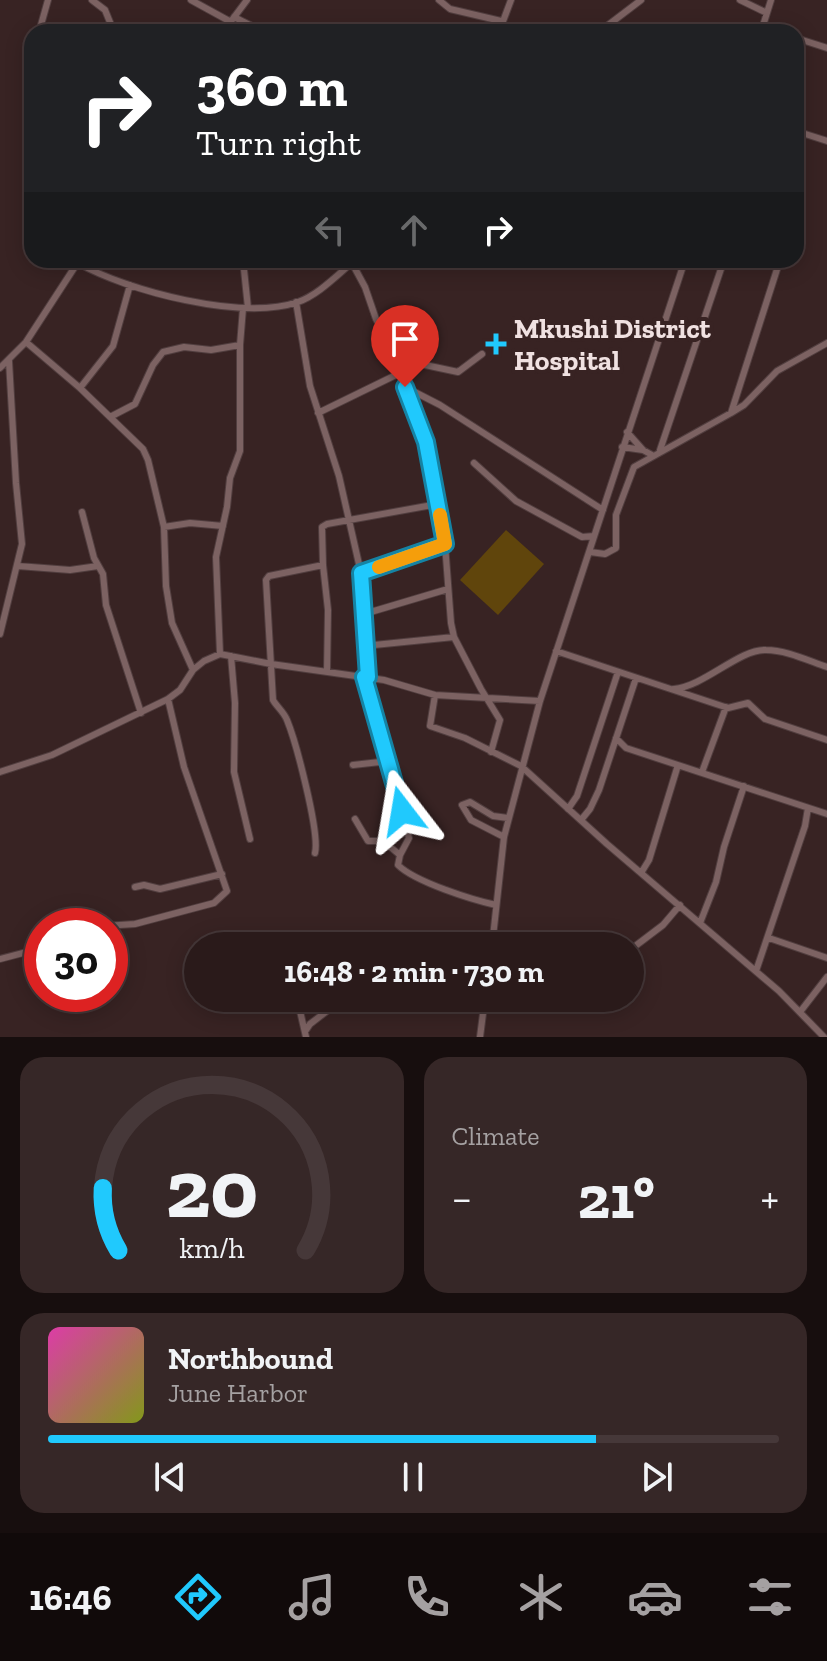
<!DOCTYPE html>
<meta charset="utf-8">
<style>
:root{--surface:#2a1a1a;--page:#362727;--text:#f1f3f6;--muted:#a5a1a2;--line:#463839;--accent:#20c9fd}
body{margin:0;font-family:"Zilla Slab",serif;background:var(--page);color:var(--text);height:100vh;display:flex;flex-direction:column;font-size:30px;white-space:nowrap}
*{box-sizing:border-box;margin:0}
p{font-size:26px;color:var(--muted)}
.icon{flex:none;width:44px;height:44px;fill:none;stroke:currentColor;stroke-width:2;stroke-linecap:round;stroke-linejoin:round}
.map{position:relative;height:1037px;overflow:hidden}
.panel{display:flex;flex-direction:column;gap:20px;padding:20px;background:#170e0e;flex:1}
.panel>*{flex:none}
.top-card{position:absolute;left:24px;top:24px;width:780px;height:244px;border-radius:24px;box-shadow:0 4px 20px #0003,0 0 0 2px var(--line);background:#202124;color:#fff;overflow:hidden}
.speed{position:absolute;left:24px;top:908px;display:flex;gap:16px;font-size:40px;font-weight:700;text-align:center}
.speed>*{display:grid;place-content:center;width:104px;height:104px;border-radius:50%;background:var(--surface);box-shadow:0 4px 20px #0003,0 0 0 2px var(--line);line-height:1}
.speed .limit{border:12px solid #d22;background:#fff;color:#111}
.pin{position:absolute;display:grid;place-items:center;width:68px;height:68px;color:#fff;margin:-82px -34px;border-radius:50% 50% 50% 0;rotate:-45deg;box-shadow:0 0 8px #0007}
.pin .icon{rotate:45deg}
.me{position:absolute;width:88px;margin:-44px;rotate:346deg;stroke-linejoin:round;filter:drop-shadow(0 0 6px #0008)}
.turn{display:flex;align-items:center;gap:28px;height:168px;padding:0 40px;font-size:36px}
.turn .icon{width:104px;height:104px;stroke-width:2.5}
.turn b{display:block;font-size:56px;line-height:68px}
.lanes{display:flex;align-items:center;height:76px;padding:0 40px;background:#0003;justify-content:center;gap:40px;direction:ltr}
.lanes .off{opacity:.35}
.big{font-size:60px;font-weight:800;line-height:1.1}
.panel .widget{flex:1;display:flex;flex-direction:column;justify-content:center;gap:12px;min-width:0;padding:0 28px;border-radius:24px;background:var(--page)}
.panel .dial{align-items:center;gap:0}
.dial svg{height:208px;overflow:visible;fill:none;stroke:var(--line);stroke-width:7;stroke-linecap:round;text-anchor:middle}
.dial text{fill:var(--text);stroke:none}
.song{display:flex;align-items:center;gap:24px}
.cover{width:96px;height:96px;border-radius:12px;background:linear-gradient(135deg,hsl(320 70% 55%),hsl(70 70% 35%))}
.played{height:8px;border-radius:4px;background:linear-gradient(90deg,var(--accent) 75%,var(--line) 75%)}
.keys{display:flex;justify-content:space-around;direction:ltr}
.heat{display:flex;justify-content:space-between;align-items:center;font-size:44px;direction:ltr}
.panel .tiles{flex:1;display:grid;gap:20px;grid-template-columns:1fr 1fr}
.widget:last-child{grid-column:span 2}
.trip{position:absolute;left:184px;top:932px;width:460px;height:80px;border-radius:40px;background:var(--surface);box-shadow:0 4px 20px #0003,0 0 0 2px var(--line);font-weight:800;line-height:80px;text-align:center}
.menu{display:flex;height:128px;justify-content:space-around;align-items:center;background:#110a0a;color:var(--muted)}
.menu .icon{width:56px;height:56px}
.menu .current{color:var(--accent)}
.menu b{font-size:36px;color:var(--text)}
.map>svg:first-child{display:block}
.green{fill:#60450c}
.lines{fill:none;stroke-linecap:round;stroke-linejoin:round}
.minor-casing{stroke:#513e3f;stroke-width:8}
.minor{stroke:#7c6262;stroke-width:6}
.route-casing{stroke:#1583a4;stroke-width:20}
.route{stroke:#20c9fd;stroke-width:14}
.slow{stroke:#f59e0b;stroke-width:14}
.poi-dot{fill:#20c9fd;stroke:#382323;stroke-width:3}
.labels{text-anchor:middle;stroke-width:8;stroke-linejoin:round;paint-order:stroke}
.poi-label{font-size:28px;font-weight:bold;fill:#f0e1e1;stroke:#382323;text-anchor:start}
</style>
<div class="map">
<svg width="827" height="1037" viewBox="0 0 827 1037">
<rect width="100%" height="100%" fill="#382323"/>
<!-- green -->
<path class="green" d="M506,530l38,34 -46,51 -38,-35z"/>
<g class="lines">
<defs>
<path id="minor" d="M92,0l13,10 9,22
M191,0l40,22
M439,0l11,9 51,12
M740,0l27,13
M234,17l30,15
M762,28l13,4
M39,32l9,-32
M223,32l24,-32
M499,32l12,-32
M599,32l42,-32
M761,32l10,-32
M796,38l31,10
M32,61v3
M796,131l31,10
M243,260l5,48
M78,263c49,28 164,58 220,39 20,-7 38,-26 55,-40
M352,263l13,24 11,32 21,40 29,83 19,102 6,79 3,14 27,52 19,31 -9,32
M296,302l14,84 29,90 22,97 7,104
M26,342l54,46 63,61 5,11 16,67 2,59 6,37 21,47
M397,359l61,13 24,-18
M0,368l26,-26 52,-80
M405,387l35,18 163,105
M80,388l33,-42 17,-61
M318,413l82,-40
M731,413l49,-153
M110,417l25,-13 18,-39 10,-13 21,-5 27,3 29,-5
M627,432l16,18 9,5
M622,447l21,3
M660,450l64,-190
M474,463l42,38 66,36 12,-1
M82,512l12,46 9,16 3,31 35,108
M164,527l26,-4 33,3
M590,552l15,2 11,-6v-33l18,-48 97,-54 13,-8 33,-34 50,-28
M18,566l52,4 28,-4
M361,573l84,-29
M364,614l84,-25
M0,634l22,-90 -6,-61 -7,-122
M364,646l90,-9
M556,651l172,57 20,-5 17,16 62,21
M220,654l-4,-97 11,-50 3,-29 10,-27v-106l3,-37
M231,656l4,47 -1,69 16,67
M327,672l1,-62 -5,-45 -1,-38 5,-3 111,-20
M364,677l45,161 -9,17 -2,10c17,17 75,35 98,40
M674,689c31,-3 65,-40 92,-39 20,0 43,11 61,17
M435,695l-5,31 35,12 56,28 86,78 172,147 45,46
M616,738l10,10 201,66
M353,765l36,-4
M0,772l52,-17 116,-56 12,-9 13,-20 11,-9 16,-7 51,10 113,16 51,15 105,6
M702,772l24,-65
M568,809l9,-13 41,-124
M355,819l13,22h15l17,14
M581,820l9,-11 9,-19 37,-112
M504,837l-33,-17 -9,-15 8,-3 23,14 15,2
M315,853c5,-20 -19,-111 -28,-133 -3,-8 -10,-13 -14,-20l-7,-120 3,-4 54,-11
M641,873l8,-13 29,-95
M135,887l9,-2 16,4 62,-15
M700,923l16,-41 8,-35 20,-61
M104,926l31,-2 79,-21 13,-12 -43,-124 -16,-68
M769,938l58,20
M315,946l4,-10
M492,946l12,-109 36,-136 145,-441
M630,950l33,-25 17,-20
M0,959l42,-11
M756,971l49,-145 3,-18
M297,998l9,39
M800,1012l27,-35
M306,1030l4,-6 34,-26
M480,1037l5,-39"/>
</defs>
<!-- minor casing -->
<use href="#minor" class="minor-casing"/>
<!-- minor -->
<use href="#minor" class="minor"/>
</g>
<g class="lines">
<defs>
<path id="route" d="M402,811l-38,-134h4l-7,-104 84,-29 -19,-102 -21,-55"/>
</defs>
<!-- route casing -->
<use href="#route" class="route-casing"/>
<!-- route -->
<use href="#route" class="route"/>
<!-- slow -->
<path class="slow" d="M379,567l66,-23 -5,-29"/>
</g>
<!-- markers -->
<path class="poi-dot" d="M492 332h8v8h8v8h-8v8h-8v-8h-8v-8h8z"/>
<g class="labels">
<!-- poi labels -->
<g class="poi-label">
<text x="514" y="338">Mkushi District<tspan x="514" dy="32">Hospital</tspan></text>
</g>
</g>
</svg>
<div class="speed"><div class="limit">30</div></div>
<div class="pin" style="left:405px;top:387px;background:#d93025"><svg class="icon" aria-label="arrive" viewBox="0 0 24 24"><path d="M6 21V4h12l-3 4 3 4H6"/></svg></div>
<svg class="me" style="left:402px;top:811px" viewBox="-20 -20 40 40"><path d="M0-17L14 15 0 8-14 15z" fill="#20c9fd" stroke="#fff" stroke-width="4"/></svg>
<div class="trip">16:48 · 2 min · 730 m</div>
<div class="top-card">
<div class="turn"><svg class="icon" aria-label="right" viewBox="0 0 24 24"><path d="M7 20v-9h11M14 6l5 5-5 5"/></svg><div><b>360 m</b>Turn right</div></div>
<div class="lanes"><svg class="icon off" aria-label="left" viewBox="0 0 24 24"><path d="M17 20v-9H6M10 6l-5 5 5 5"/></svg><svg class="icon off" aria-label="ahead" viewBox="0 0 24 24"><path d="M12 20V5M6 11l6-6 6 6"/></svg><svg class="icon" aria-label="right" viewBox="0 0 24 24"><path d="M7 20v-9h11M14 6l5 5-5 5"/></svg></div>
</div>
</div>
<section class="panel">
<div class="tiles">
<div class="widget dial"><svg viewBox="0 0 100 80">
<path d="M14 69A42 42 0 1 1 86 69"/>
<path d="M14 69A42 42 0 0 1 8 45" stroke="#20c9fd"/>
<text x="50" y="56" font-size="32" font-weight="700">20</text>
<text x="50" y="72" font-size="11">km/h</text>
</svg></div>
<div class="widget"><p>Climate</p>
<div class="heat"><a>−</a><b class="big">21°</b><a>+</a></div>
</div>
<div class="widget">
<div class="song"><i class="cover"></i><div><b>Northbound</b><p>June Harbor</p></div></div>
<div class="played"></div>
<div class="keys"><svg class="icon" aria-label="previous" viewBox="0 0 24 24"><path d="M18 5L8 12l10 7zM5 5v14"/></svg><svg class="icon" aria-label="pause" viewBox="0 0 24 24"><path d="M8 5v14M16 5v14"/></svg><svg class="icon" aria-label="next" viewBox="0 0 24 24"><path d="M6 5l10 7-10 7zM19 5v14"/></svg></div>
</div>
</div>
</section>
<nav class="menu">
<b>16:46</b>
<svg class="icon current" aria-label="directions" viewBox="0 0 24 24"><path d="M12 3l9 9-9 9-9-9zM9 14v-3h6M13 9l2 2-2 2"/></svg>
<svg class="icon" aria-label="music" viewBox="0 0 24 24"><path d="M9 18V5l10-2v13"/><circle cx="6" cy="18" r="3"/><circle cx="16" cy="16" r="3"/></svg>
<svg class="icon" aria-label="phone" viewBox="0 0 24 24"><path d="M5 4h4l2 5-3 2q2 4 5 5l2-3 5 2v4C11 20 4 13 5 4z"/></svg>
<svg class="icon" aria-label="climate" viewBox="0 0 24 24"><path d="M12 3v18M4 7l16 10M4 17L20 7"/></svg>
<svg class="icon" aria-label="car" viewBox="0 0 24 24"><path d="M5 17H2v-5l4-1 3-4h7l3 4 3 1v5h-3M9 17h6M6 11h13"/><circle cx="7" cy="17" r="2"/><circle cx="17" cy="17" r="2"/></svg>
<svg class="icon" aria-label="filters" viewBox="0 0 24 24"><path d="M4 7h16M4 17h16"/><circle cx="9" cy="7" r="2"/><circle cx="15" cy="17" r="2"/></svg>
</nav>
